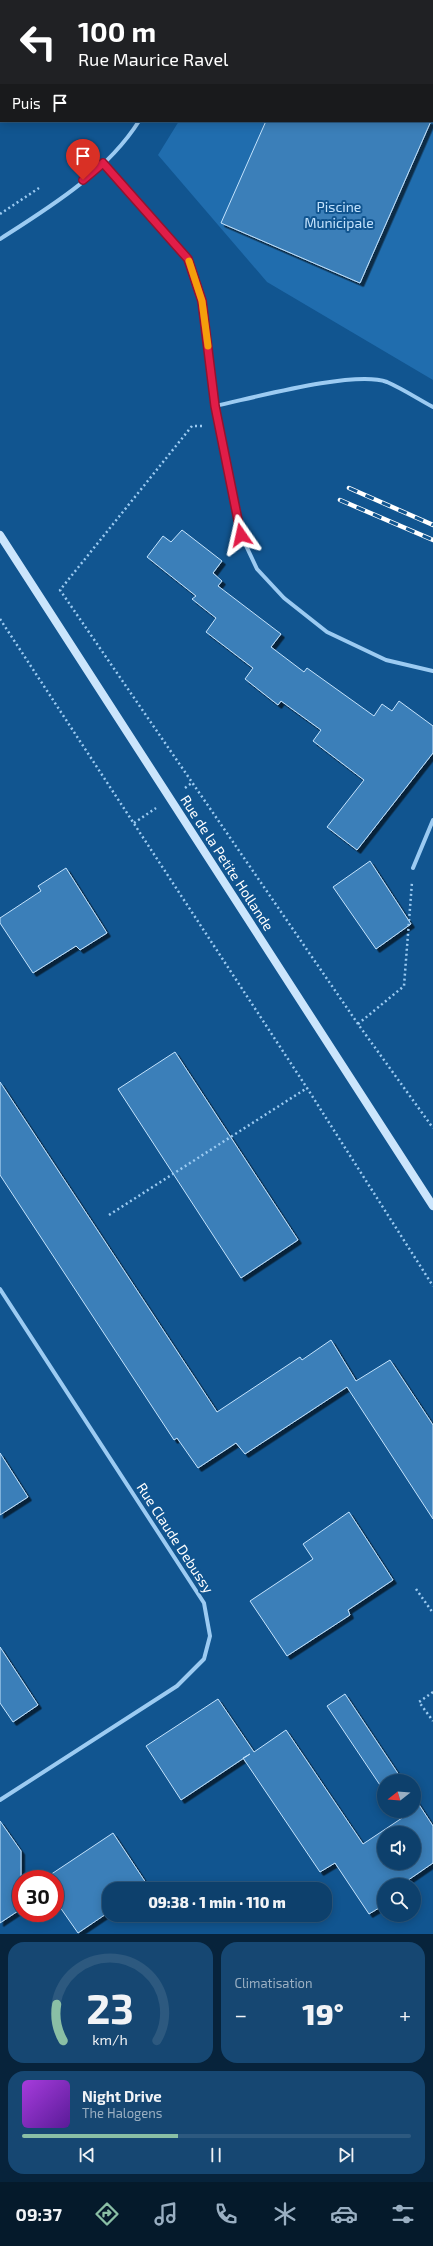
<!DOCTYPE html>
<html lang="fr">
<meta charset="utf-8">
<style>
:root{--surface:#0d406c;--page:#164772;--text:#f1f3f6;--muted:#9aafc2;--line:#2d597f;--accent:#8abfa5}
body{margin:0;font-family:"Exo 2",sans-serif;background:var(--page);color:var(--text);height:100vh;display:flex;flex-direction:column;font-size:15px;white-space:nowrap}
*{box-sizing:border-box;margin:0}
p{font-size:13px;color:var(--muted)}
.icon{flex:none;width:22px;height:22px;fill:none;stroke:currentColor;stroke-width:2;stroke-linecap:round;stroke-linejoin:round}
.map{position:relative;height:1934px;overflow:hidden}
.sheet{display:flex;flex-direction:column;gap:8px;padding:8px;background:#07233b;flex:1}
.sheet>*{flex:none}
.hud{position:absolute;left:0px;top:0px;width:433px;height:122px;box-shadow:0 2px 10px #0003,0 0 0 1px var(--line);background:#202124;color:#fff;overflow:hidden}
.needle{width:26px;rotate:253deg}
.controls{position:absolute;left:377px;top:1774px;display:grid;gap:8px}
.controls a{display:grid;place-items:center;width:44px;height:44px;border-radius:50%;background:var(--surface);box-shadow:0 2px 10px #0003,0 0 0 1px var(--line);font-size:20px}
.speed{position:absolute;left:12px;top:1870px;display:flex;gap:8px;font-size:20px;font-weight:700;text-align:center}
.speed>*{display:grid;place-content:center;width:52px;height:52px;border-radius:50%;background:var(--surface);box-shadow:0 2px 10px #0003,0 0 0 1px var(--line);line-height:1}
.speed .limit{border:6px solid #d22;background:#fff;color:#111}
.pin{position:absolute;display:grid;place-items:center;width:34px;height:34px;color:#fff;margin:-41px -17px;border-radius:50% 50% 50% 0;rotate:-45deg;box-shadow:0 0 4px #0007}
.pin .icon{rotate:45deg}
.me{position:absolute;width:44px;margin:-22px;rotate:349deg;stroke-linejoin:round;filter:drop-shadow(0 0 3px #0008)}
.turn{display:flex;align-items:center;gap:14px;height:84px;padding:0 12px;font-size:18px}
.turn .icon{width:52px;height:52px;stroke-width:2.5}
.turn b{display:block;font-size:28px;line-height:34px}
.then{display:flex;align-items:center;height:38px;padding:0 12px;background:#0003;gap:8px;font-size:15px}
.big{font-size:30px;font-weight:800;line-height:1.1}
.sheet .card{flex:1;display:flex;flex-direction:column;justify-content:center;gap:6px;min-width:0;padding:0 14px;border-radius:16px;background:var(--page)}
.sheet .dial{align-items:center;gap:0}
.dial svg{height:104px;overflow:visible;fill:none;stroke:var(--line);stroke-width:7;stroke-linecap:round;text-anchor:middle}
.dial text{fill:var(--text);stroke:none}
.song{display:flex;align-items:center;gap:12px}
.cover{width:48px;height:48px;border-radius:6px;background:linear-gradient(135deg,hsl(280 70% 55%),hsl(270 70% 35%))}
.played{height:4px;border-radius:2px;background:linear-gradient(90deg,var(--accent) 40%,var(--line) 40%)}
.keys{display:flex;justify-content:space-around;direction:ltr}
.heat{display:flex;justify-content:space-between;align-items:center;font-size:22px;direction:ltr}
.sheet .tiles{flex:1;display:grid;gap:8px;grid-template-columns:1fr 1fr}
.card:last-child{grid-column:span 2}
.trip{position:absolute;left:102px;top:1882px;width:230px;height:40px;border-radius:16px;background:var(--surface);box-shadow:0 2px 10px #0003,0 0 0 1px var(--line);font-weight:800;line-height:40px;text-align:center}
.tabs{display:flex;height:64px;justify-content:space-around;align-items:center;background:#051a2b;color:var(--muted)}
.tabs .icon{width:28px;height:28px}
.tabs .on{color:var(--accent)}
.tabs b{font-size:18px;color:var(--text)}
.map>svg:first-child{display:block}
.green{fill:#206dae}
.building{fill:#3a7fb9;stroke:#c4e3fd;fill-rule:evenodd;filter:url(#shadow)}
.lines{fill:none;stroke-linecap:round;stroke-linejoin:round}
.path{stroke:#9ccbf2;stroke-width:2.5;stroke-dasharray:2 3;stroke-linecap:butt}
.street{stroke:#9ccbf2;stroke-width:4}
.secondary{stroke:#cbe5fc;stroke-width:8}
.rail-casing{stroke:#fff;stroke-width:4.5}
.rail{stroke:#115590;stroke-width:3;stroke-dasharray:9;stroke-linecap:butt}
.route-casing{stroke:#92132f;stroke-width:10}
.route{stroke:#e11d48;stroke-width:7}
.slow{stroke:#f59e0b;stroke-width:7}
.labels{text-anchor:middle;stroke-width:4;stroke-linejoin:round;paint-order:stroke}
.park-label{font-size:14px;fill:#c4e3fd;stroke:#115590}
.street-label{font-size:14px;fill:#fff;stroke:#115590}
</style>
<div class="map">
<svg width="433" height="1934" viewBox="0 0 433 1934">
<defs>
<filter id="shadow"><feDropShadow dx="3.5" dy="3.5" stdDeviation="0" flood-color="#0009"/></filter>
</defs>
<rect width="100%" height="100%" fill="#115590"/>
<!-- green -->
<path class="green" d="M252,0h181v380l-166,-98 -109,-127 21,-34h253v-120z"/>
<!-- building -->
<path class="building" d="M266,121h165l-71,162 -139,-60z
M182,530l40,31 -9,12 9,8 -4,5 63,48 -10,13 33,25 3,-4 67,48 8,-12 10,7 7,-10 34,25v27l-76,97 -30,-23 37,-47 -51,-39 8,-11 -40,-29 -3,4 -33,-26 8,-11 -47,-36 10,-14 -24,-19 4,-3 -49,-39 16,-21 8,6z
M370,861l41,63 -35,25 -43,-62z
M66,868l41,65 -27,17 -4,-4 -43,27 -33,-50v-5l41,-27 -3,-5z
M175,1052l123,188 -57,38 -123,-189z
M0,1082l217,330 83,-55 2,3 29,-20 25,41 34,-21 43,65v94l-86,-132 -102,67 -9,-11 -38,25 -21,-30 -3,2 -174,-265z
M0,1453l28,44 -28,18z
M349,1512l44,68 -45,30 2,5 -63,41 -37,-55 63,-42 -10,-15z
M0,1647l38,58 -25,17 -13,-19z
M345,1694l58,87h-19v10l-57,-85z
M218,1699l36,53 32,-22 77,114 39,-26 -5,-7h17v-14l19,29v37l-32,22h-17v20l-15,9 -34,-51 -15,9 -77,-114 7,-4 -69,46 -35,-54zM384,1833h30v30h-30z
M0,1821l21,30v58l-21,14z
M113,1833l37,56h-41v23l-31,21 -23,-33v-21h-11z"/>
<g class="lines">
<!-- path -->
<path class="path" d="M0,214l39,-26
M202,426h-10l-132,164 298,434 75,104
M0,619l307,469 126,198
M185,788l8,-6
M134,823l22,-15
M358,1024l46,-38 8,-104
M109,1215l198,-127
M416,1589l17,24
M433,1692l-14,10 14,19"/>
<!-- street -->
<path class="street" d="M211,1v-1
M103,163l85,96 14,42 13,105 26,129 16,34 27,29 43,34 59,28 47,11
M0,239c50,-32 107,-67 139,-118
M215,406c38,-8 139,-36 172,-24 16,7 31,17 46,25
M413,868l20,-48
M0,1289l204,314 6,33 -6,23 -27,27 -177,114"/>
<!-- secondary -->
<path class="secondary" d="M0,535l433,671"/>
<defs>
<path id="rail" d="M349,488l84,37
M340,500l93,40"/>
</defs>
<!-- rail casing -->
<use href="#rail" class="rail-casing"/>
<!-- rail -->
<use href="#rail" class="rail"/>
</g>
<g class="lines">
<defs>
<path id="route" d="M83,180l20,-17 85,96 14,42 13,105 26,129"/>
</defs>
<!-- route casing -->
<use href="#route" class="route-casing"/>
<!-- route -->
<use href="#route" class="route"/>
<!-- slow -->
<path class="slow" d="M189,261l13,40 6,45"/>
</g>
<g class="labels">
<!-- park labels -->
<g class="park-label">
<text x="339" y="212">Piscine<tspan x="339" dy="16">Municipale</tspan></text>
</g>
<!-- street labels -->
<g class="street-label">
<text transform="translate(227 863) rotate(57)" y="5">Rue de la Petite Hollande</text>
<text transform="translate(175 1538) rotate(57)" y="5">Rue Claude Debussy</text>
</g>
</g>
</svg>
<div class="controls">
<a><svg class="needle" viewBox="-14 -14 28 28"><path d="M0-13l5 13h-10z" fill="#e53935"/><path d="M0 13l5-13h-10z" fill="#9aafc2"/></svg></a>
<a><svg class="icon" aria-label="sound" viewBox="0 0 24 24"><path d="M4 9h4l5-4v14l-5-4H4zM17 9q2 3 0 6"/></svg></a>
<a><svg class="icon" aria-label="search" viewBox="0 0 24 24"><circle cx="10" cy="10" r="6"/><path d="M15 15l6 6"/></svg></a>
</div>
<div class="speed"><div class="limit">30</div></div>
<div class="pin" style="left:83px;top:180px;background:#d93025"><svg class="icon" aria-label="arrive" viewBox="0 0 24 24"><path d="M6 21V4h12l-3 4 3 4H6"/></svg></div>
<svg class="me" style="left:241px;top:535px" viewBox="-20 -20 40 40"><path d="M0-17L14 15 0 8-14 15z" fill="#e11d48" stroke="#fff" stroke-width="4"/></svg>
<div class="trip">09:38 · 1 min · 110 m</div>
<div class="hud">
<div class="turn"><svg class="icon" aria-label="left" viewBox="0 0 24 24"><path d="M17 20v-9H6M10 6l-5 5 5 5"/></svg><div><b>100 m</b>Rue Maurice Ravel</div></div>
<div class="then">Puis<svg class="icon" aria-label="arrive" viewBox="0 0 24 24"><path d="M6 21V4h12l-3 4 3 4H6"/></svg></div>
</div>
</div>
<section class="sheet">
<div class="tiles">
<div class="card dial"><svg viewBox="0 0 100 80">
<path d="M14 69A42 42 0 1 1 86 69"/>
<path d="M14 69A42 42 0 0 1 9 41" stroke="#8abfa5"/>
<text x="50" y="56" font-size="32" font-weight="700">23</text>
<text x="50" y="72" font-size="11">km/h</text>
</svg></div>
<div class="card"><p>Climatisation</p>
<div class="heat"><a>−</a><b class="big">19°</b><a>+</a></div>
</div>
<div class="card">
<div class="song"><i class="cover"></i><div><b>Night Drive</b><p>The Halogens</p></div></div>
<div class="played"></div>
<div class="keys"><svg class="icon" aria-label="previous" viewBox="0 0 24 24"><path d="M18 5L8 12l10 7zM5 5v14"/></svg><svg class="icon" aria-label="pause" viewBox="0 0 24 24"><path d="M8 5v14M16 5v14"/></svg><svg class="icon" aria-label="next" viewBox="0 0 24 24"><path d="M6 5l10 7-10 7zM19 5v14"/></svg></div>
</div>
</div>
</section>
<nav class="tabs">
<b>09:37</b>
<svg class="icon on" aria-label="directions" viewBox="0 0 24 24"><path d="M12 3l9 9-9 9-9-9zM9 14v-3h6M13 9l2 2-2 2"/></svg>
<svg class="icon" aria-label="music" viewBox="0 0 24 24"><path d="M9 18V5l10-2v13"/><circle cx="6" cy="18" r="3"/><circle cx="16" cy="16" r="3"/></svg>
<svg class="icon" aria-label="phone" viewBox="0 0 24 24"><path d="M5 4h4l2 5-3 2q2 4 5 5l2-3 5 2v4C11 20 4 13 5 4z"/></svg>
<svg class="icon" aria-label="climate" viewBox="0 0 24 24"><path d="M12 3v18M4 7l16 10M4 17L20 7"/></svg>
<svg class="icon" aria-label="car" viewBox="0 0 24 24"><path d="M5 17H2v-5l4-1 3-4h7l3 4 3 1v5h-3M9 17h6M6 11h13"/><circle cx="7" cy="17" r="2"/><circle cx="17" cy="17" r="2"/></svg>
<svg class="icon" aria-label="filters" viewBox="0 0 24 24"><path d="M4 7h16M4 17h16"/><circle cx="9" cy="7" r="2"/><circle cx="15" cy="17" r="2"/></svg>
</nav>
